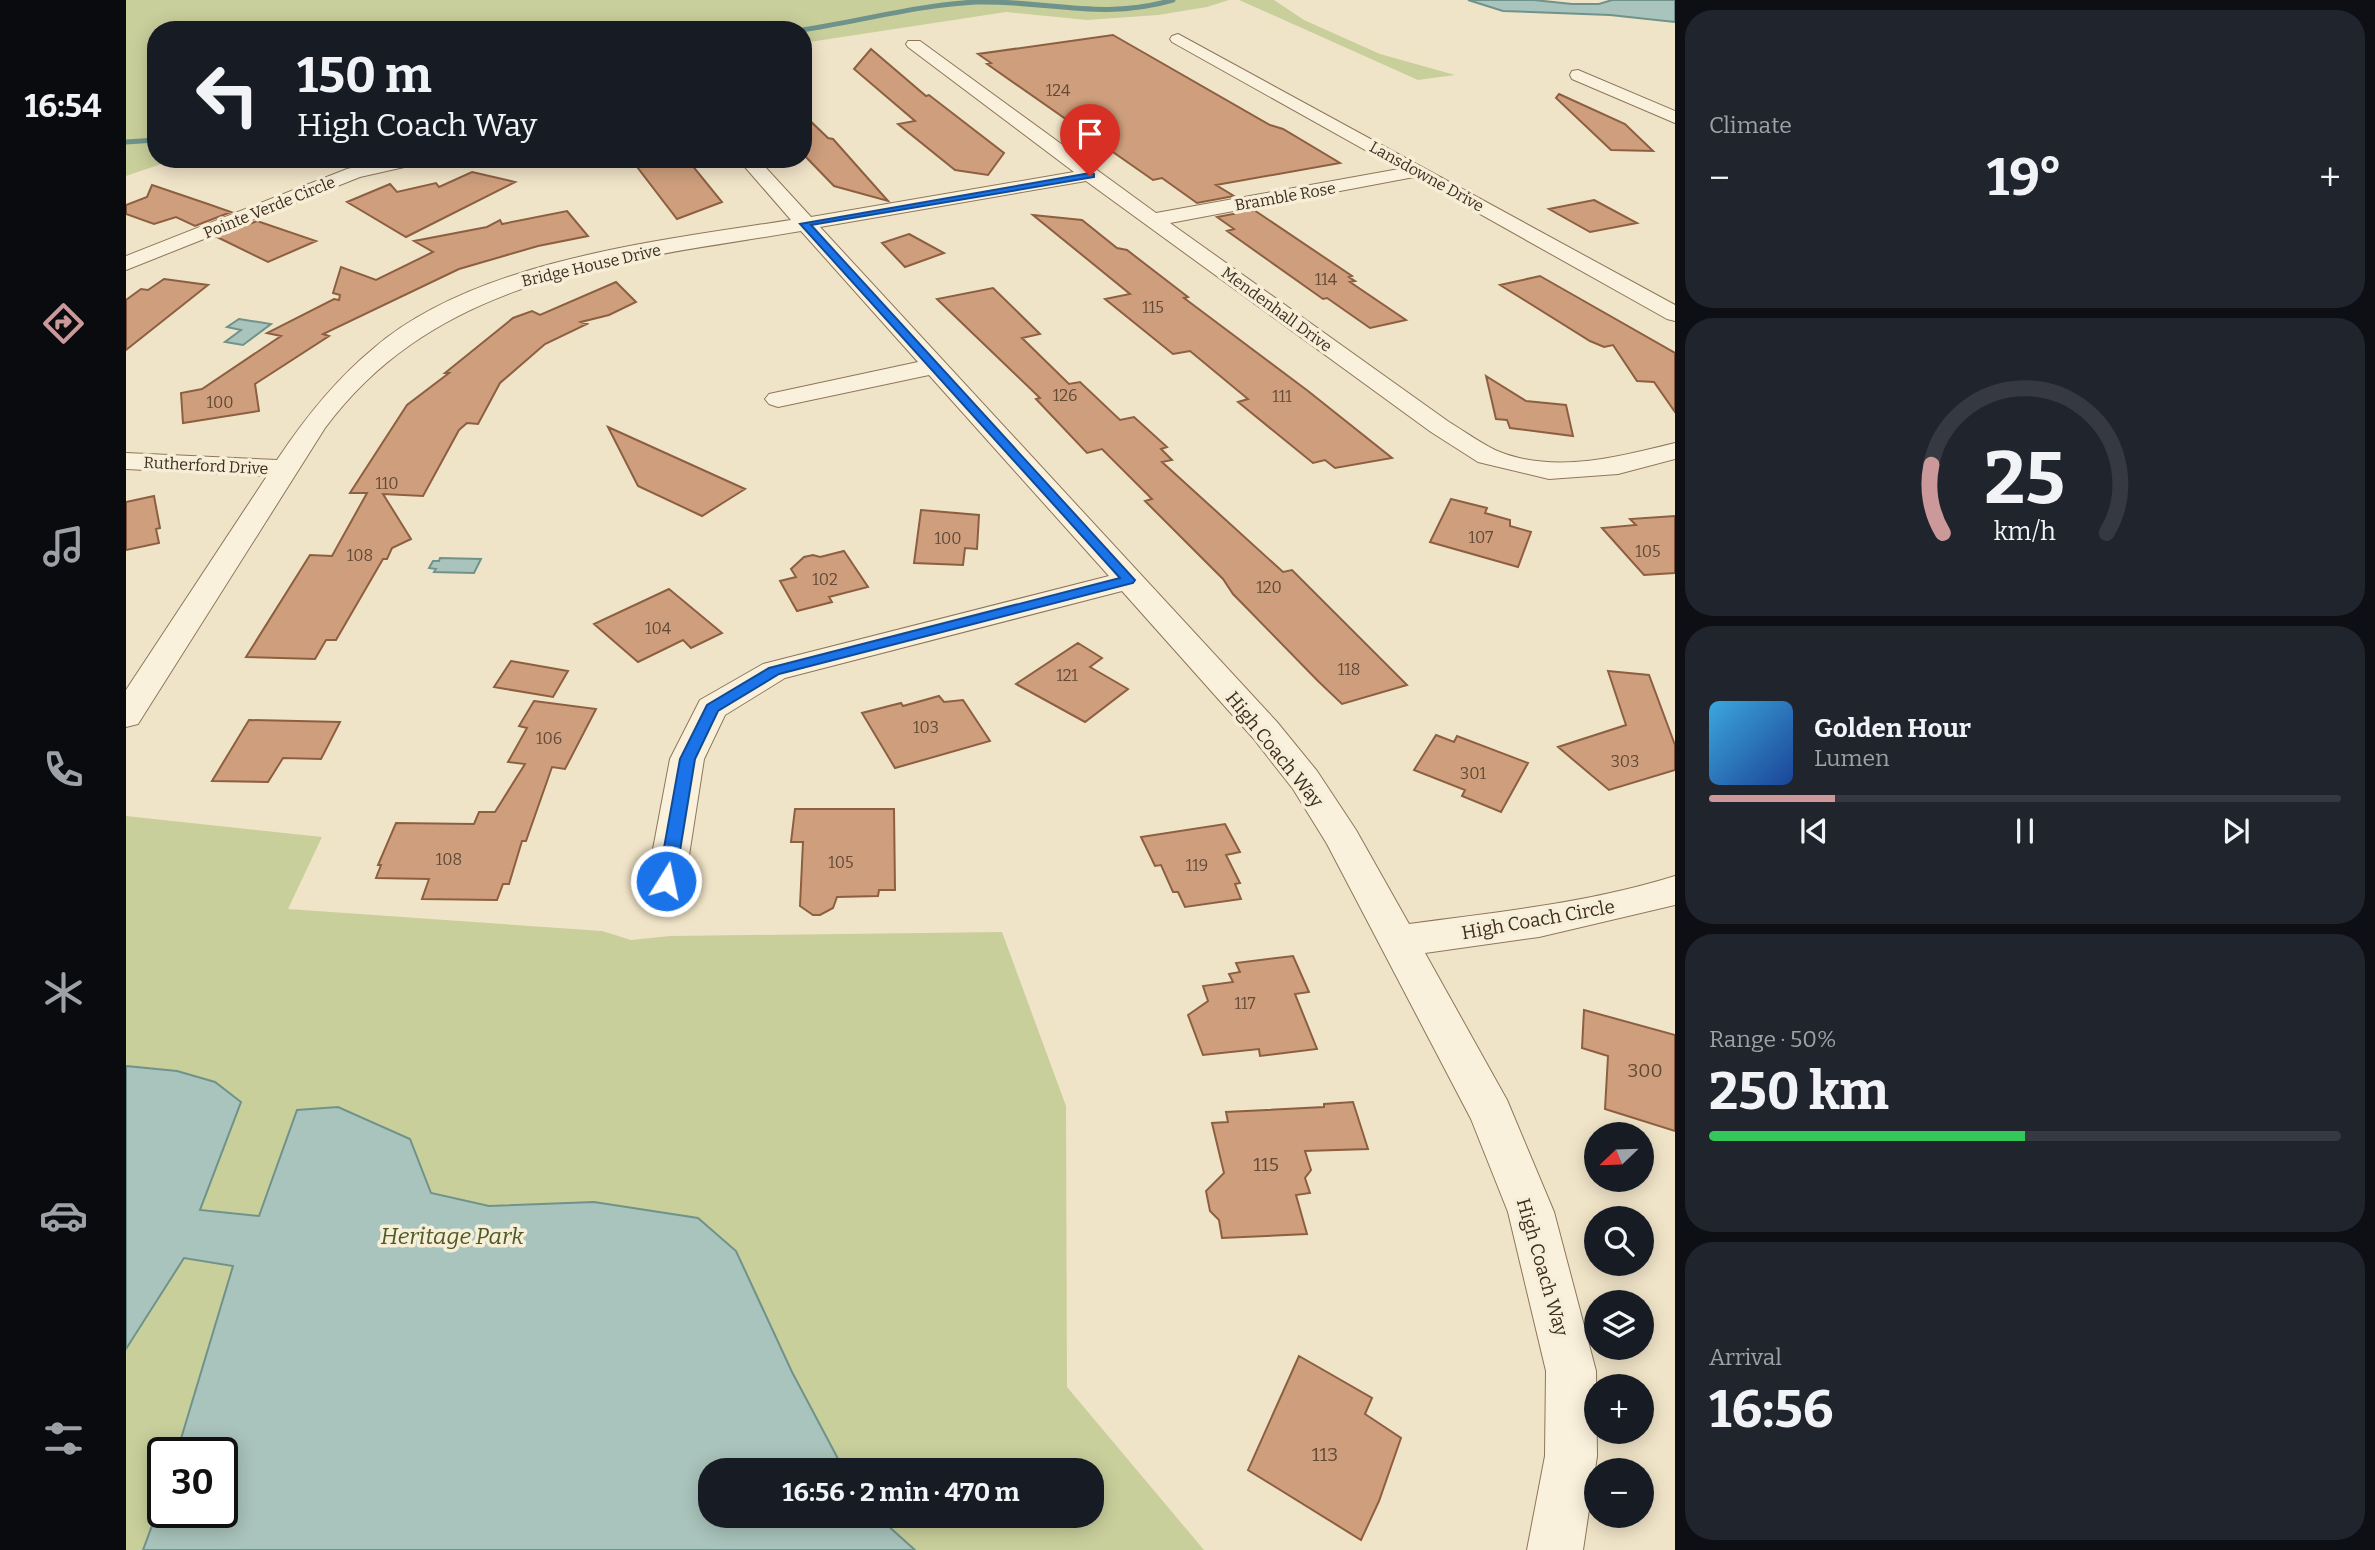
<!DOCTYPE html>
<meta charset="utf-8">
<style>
:root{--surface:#171b24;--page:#20242c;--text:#f1f3f6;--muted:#9ea1a6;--line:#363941;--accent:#cc999b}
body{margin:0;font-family:Bitter,serif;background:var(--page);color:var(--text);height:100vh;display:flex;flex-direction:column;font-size:26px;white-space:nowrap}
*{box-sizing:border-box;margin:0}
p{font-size:23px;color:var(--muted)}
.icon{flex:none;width:38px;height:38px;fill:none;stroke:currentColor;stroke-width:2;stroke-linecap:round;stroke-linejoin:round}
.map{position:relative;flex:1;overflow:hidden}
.drawer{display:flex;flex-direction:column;gap:10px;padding:10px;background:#0d0f14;width:700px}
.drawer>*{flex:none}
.top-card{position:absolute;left:21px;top:21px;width:665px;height:147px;border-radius:28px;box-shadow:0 4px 18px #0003;background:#171b24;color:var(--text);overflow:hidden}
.needle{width:46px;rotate:247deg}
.buttons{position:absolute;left:1458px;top:1122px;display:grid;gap:14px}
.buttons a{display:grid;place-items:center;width:70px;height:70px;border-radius:50%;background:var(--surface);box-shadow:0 4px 18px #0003;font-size:35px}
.speed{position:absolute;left:21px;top:1437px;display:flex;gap:14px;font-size:35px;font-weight:700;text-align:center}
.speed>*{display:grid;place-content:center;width:91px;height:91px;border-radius:50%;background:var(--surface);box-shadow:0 4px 18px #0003;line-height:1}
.speed .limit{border:4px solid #111;border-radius:10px;background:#fff;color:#111}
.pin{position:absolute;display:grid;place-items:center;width:60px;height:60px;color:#fff;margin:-72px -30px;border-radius:50% 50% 50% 0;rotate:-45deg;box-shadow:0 0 7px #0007}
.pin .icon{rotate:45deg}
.me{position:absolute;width:77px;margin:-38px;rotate:10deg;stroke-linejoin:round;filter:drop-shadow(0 0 5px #0008)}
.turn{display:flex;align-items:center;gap:24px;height:147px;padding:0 35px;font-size:32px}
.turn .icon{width:91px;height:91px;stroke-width:2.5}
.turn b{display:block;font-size:49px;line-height:60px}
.big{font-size:52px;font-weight:700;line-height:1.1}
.drawer .widget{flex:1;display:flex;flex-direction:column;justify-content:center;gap:10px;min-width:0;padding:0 24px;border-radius:28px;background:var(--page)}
.drawer .dial{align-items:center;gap:0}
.dial svg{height:182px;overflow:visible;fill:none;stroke:var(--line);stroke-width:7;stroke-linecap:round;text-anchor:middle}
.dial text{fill:var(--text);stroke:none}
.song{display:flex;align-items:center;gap:21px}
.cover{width:84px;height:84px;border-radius:10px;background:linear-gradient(135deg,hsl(200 70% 55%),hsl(220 70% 35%))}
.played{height:7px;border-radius:4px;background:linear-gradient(90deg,var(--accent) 20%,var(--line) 20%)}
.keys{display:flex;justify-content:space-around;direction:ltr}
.heat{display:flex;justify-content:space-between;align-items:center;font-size:38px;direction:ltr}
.charge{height:10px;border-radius:5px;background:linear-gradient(90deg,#34c759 50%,var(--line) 0)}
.trip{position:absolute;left:572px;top:1458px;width:406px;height:70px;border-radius:28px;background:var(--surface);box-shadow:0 4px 18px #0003;font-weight:700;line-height:70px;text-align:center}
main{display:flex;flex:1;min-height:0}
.menu{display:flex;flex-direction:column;width:126px;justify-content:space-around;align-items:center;background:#090b0e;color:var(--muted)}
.menu .icon{width:49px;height:49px}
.menu .active{color:var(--accent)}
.menu b{font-size:32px;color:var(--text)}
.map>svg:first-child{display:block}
.green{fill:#c9cf9b;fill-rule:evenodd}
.water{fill:#a9c4bc;stroke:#6f938a;stroke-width:2}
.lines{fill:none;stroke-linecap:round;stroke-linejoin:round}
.stream{stroke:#6f938a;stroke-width:5}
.building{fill:#cf9f7d;stroke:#8d5f41;stroke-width:2}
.street-casing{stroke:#8d765c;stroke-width:2}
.street{fill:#faf1dc;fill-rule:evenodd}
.route{fill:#1a73e8;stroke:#114b97;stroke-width:2}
.labels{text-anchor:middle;stroke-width:7;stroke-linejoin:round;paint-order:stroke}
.number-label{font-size:16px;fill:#624a37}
.far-street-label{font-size:16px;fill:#3d2e20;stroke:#f7eed8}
.street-label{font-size:19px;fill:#3d2e20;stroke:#f7eed8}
.near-number-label{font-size:19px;fill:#624a37}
.near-park-label{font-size:23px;font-style:italic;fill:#4d5a26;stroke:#f7eed8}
</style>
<main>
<nav class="menu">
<b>16:54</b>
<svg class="icon active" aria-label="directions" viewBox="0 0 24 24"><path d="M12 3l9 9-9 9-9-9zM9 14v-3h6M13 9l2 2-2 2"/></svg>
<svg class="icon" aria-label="music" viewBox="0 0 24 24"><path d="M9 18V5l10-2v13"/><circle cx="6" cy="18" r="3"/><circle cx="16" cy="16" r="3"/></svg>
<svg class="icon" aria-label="phone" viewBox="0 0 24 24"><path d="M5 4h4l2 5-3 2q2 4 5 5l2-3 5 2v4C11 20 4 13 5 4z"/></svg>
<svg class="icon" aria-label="climate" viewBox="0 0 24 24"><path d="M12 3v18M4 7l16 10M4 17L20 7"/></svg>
<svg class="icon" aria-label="car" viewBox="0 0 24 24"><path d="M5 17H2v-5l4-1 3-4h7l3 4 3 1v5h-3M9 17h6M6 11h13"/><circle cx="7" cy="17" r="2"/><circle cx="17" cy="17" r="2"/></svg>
<svg class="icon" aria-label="filters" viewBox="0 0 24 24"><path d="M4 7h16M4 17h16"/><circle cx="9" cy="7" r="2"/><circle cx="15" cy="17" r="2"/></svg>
</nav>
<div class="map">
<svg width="1549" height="1550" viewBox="0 0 1549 1550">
<rect width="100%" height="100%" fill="#f0e4c8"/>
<!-- green -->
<path class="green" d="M0,0h1103l-22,7 -49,8 -71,5 -81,-8 -203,31v-13h-647v129h20l-50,17z
M1113,0h35l30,20 76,34 75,21 -37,5z
M0,816l196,21 -34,72 314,22 29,9 39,-4 332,-4 64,174 1,281 137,163h-1078zM37,1452h59v60h-59zM584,1470h382v46h-382z"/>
<!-- water -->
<path class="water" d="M1342,0h66l38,4h27l13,-4h63v22l-65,-7 -107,-4z
M113,319l32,5 -28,21 -18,-3 16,-12 -14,-3z
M314,558l41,1 -7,14 -40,-1 2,-3 -7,-1 4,-7h6z
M0,1066l51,5 38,11 26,20 -41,108 59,6 38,-106 41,-3 72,32 21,54 58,13 105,-4 104,16 38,33 56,121 52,98h-134v46h167l38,34h-772l20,-54v16h59v-60h-45l56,-186 -49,-8 -58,91z"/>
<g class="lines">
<!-- stream -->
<path class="stream" d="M615,30h10
M676,30c58,-9 116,-25 174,-28 71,-2 125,19 197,-2
M0,142l30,-2"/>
</g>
<!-- building -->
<path class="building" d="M987,35l157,90 13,4 57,34 -124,22 18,11 -37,7 -35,-25 -9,2 -166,-116 4,-1 -13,-9z
M745,49l55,47 3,-1 75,58 -16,22 -33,-5 -57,-46 17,-3 -61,-52z
M1433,94l66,30 28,27 -42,-1 -55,-52z
M677,114l25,24 5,1 55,62 -54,-15 -31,-32z
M505,159h56l35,43 -45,17z
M346,172l43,10 -109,55 -59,-35 43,-18 7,8 39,-9 3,4z
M26,185l56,19 23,8 -36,14 -19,-9 -22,7 -28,-10v-9l21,-8z
M1468,200l43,23 -47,9 -41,-23z
M1128,210l98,66 -3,1 6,4 -5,1 56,38 -36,8 -43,-30 -4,1 -96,-68 7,-2 -17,-12z
M441,211l21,25 -50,10 -79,23 -136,65 6,2 -74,48 4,27 -76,12 -2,-30 21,-4 79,-53 -14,-3 67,-34 5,1 1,-5 -7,-2 8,-26 35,13 57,-28 -19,-11 73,-14 13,-7 2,4z
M907,215l49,5 35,28 10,2 61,47 -4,1 124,93 84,67 -57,10 -10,-8 -12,3 -75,-61 10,-3 -58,-48 -17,3 -68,-55 25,-5z
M131,221l59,20 -48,21 -51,-25z
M783,234l35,19 -39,14 -23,-24z
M1414,276l135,77v59l-21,-30 -17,-1 -24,-36 -9,2 -14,-6 -90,-56z
M38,279l44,6 -82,65v-50l15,-11 7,1z
M490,282l20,20 -27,13 -28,7 6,2 -42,20 -45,39 -22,41 -11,-1 -8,7 -36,66 -40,-2 28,45 -19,9 -5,11h-4l-47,81h-10l-11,19 -69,-2 64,-102 22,1 35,-63h-17l57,-88 42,-32h-4l68,-55 19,-7 8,4z
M867,288l47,46 -18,4 47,46 11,-2 40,38 14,-3 33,30 -6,2 11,11 -10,2 121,110 9,-2 115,115 -65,19 -24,-23 -85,-87 -10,-15 -78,-78 7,-2 -50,-50 -15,4 -51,-54 4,-1 -103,-99z
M1360,376l40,25 40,4 7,31 -63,-8 -3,-8 -11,-1z
M482,427l137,62 -43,27 -64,-30z
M28,496l6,32 -4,1 3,14 -33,7v-48z
M1325,499l36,9 -2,5 25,7v6l21,6 -13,35 -88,-25z
M795,510l58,5 -2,34 -12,-1 -2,17 -49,-2z
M1549,516v57l-31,2 -42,-47 34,-3 -6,-6z
M718,551l24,36 -39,10 3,5 -35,9 -17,-30 16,-4 -5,-8 13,-12 9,-2 7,2z
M543,589l53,44 -31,15 -8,-8 -45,22 -44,-38z
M952,643l24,15 -12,9 38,22 -43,33 -69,-38z
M385,661l57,10 -15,26 -59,-10z
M1482,671l41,4 26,70v25l-66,20 -51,-43 68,-22z
M813,696l5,6 19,-2 27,41 -95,27 -33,-55 39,-10 2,3z
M408,701l62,8 -31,60 -13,-2 -26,74h-4l-13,43h-6l-6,16 -75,-1 7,-20 -53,-1 5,-13h-3l18,-42 78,1 5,-12h16l30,-48 -17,-2 19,-34 -8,-2z
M123,720l91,2 -19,37 -38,-1 -15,24 -56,-1z
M1310,735l18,7 3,-6 71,27 -27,49 -39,-16 3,-6 -51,-20z
M669,809h99l1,81h-16l-1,6 -41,1 -4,11 -13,7h-7l-13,-9 3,-64h-12z
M1099,824l15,28 -14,3 14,28 -5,1 6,15 -56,8 -7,-15h-5l-12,-27 -6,1 -14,-29z
M1167,956l16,36 -14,2 22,55 -57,7 -1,-7 -56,6 -15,-40 20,-14 -5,-15 30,-4 -4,-8 11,-2 -4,-9z
M1458,1010l91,25v96l-70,-22 3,-53 -26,-8z
M1227,1102l15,47 -63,2 6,19 -6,8 5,15 -14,2 11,39 -85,4 -3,-18 -9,-9 -4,-20 18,-18 -12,-50 16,-1 -2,-10 98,-5v-3z
M1173,1356l73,42 -7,16 36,24 -22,63 -18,39 -113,-70z"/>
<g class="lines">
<defs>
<path id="street" d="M1052,34l497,271v16l-8,-2 -253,-142 -244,46 279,199c15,9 30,20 46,28 57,25 123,7 180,-7v16l-57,15 -69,5 -71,-17 -47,-30 -345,-251 -266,46 457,495 40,49 39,59 53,94c89,-12 180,-21 266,-48v29l-136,32 -114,16 82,147 47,112 42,159 1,85 -14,94h-56l18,-94 1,-85 -38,-159 -37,-93 -144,-275 -34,-55 -40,-51 -131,-147 -337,87 -60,37 -21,44 -19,122 -6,10 -13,4 -13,-4 -6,-10 23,-122 30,-59 63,-36 346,-88 -180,-201 -151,32 -9,-3 -4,-5 4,-5 149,-32 -117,-131c-175,30 -361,42 -476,197l-187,296 -12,3v-37l141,-214 -141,-7v-16l151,7c28,-42 58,-80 97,-112 102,-88 288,-108 417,-128l-53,-61h20l53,58 263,-45 -166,-125 -2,-3 2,-3h12l236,172 243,-44 -227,-127 -2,-3 2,-3z
M1452,70l97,41v12l-103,-44 -2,-4 2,-4z
M263,159h35l-2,4 -62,14 -234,93v-14l221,-87z"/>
</defs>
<!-- street casing -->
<use href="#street" class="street-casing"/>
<!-- street -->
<use href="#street" class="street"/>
</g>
<!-- route -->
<path class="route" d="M964,173l4,1v3l-283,48 324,355 -2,3 -354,91 -61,37 -23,48 -20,122 -3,4h-12l-2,-4 22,-122 27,-54 62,-37 351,-90 -320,-354z"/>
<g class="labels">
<!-- number labels -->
<g class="number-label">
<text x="932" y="96">124</text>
<text x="1200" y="285">114</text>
<text x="1027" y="313">115</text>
<text x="939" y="401">126</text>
<text x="1156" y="402">111</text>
<text x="94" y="408">100</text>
<text x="261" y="489">110</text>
<text x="1355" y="543">107</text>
<text x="822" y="544">100</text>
<text x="1522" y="557">105</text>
<text x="234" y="561">108</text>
<text x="699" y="585">102</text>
<text x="1143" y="593">120</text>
<text x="532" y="634">104</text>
<text x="1223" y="675">118</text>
<text x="941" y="681">121</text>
<text x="800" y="733">103</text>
<text x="423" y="744">106</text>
<text x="1499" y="767">303</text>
<text x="1347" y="779">301</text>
<text x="323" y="865">108</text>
<text x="715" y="868">105</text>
<text x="1071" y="871">119</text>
<text x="1119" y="1009">117</text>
</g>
<!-- far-street labels -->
<g class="far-street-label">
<text transform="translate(1301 176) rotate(29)" y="6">Lansdowne Drive</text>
<text transform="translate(1159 196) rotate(-10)" y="6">Bramble Rose</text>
<text transform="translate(143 207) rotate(-22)" y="6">Pointe Verde Circle</text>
<text transform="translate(465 265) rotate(-13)" y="6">Bridge House Drive</text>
<text transform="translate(1151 309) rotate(36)" y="6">Mendenhall Drive</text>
<text transform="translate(80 465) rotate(3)" y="6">Rutherford Drive</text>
</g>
<!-- street labels -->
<g class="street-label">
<text transform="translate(1149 749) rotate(51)" y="7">High Coach Way</text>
<text transform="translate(1412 919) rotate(-10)" y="7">High Coach Circle</text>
<text transform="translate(1417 1267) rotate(74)" y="7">High Coach Way</text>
</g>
<!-- near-number labels -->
<g class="near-number-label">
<text x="1519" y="1077">300</text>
<text x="1140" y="1171">115</text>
<text x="1199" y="1461">113</text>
</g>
<!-- near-park labels -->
<g class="near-park-label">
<text x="326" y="1244">Heritage Park</text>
</g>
</g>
</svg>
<div class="buttons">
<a><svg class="needle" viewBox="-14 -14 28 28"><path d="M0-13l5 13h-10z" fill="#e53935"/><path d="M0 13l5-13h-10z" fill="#9ea1a6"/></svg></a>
<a><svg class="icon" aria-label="search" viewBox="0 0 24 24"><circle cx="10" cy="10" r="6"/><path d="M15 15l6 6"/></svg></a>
<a><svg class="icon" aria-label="layers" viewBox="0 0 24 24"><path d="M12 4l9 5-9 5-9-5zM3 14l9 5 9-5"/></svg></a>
<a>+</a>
<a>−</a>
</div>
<div class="speed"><div class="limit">30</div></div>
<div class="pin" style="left:964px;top:176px;background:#d93025"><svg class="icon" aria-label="arrive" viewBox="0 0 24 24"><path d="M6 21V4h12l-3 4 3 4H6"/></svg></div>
<svg class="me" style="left:540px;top:881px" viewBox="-20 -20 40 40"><circle r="17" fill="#1a73e8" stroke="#fff" stroke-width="3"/><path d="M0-11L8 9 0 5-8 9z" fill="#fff"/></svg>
<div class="trip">16:56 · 2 min · 470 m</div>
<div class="top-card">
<div class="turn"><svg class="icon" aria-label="left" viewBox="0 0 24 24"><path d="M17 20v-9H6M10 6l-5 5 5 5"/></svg><div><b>150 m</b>High Coach Way</div></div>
</div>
</div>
<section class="drawer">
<div class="widget"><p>Climate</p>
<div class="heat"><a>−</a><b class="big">19°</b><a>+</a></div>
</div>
<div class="widget dial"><svg viewBox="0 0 100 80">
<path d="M14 69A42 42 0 1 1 86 69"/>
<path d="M14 69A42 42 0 0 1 9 39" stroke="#cc999b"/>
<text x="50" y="56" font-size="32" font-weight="700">25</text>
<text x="50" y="72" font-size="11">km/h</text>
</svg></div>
<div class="widget">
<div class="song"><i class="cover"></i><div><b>Golden Hour</b><p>Lumen</p></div></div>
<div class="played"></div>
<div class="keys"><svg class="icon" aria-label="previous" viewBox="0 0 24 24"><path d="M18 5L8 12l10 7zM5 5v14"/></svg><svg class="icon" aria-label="pause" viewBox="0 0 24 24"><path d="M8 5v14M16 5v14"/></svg><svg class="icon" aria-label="next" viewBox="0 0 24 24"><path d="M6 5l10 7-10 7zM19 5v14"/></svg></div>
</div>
<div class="widget"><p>Range · 50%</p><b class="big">250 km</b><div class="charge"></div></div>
<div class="widget"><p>Arrival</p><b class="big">16:56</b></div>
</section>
</main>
